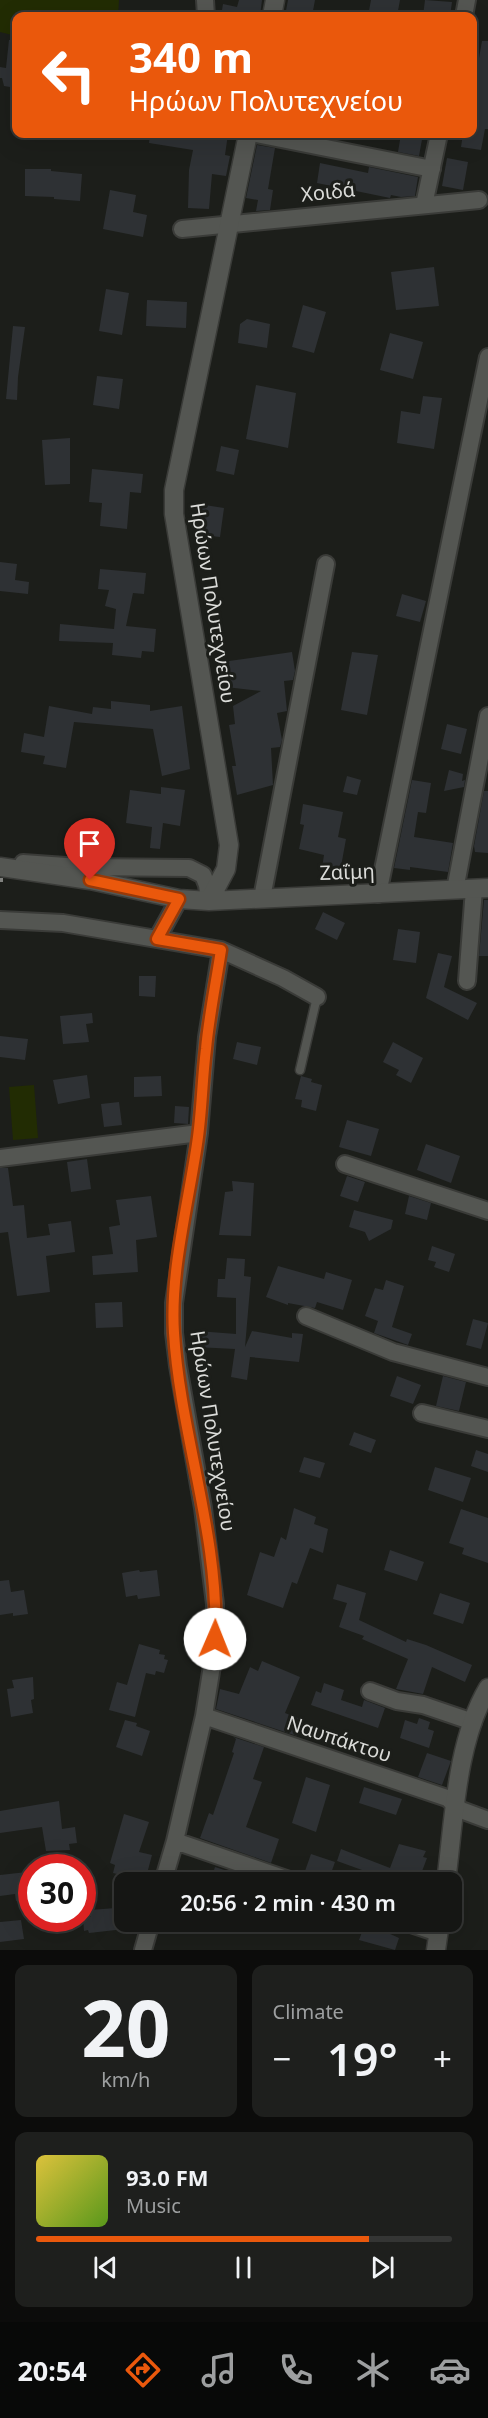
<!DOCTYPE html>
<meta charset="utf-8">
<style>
:root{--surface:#151614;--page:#1e1f1d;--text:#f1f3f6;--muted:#9d9fa0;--line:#343534;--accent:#ea580c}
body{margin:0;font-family:"Noto Sans",sans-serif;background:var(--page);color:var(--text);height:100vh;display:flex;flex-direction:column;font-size:22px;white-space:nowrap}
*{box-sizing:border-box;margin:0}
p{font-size:20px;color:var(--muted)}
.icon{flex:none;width:33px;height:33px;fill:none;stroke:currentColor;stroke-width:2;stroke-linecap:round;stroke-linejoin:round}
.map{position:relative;height:1950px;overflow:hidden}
.details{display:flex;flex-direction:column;gap:15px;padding:15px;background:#0c0c0b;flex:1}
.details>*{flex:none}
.hud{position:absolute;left:12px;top:12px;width:465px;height:126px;border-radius:12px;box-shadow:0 6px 24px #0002,0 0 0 2px var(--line);background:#ea580c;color:#fff;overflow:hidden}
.speed{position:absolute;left:18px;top:1854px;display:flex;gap:12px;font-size:30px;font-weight:700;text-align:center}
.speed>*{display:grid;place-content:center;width:78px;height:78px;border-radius:50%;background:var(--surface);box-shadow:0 6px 24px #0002,0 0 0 2px var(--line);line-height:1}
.speed .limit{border:9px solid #d22;background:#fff;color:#111}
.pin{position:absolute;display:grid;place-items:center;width:51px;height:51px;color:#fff;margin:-62px -26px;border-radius:50% 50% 50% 0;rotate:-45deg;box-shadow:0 0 6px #0007}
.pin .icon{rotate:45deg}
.me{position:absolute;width:66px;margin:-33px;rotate:1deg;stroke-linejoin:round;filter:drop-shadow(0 0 4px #0008)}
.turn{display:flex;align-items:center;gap:21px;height:126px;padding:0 18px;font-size:27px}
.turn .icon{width:78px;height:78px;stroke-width:2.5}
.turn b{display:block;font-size:42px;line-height:51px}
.big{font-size:45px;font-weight:600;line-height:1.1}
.details .tile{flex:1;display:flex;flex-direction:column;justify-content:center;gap:9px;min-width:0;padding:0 21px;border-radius:12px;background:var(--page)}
.details .dial{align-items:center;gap:0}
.dial b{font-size:78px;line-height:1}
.song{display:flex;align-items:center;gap:18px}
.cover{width:72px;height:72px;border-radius:9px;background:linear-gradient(135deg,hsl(50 70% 55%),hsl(90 70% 35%))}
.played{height:6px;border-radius:3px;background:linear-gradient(90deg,var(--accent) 80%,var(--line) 80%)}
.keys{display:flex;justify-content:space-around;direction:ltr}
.heat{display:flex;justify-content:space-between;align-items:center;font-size:33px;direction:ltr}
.details .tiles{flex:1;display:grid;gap:15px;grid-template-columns:1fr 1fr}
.tile:last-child{grid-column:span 2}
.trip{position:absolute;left:114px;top:1872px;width:348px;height:60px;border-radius:12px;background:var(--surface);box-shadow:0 6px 24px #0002,0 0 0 2px var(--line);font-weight:600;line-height:60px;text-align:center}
.menu{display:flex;height:96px;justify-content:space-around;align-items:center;background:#080908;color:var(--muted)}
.menu .icon{width:42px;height:42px}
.menu .selected{color:var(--accent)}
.menu b{font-size:27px;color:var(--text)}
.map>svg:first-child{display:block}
.green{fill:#222c03}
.building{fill:#2e3134}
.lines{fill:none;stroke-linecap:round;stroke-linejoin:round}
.lane-casing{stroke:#3a3b38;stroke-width:11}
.street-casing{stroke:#3a3b38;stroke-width:20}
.secondary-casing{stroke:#3a3b38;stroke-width:21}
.lane{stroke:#545652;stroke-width:8}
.street{stroke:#545652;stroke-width:16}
.secondary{stroke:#545652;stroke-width:18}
.rail{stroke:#81827f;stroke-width:4;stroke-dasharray:3 6;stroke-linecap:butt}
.route-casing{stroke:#983908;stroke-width:15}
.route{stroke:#ea580c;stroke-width:10}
.labels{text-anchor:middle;stroke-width:6;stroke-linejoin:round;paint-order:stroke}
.street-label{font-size:20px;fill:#dadbd8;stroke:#1c1e1a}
</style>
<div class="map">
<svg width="488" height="1950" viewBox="0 0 488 1950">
<rect width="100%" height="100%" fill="#1c1e1a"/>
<!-- green -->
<path class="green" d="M0,0h119l-1,16h-102v20l-16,-4z
M34,1085l4,53 -25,2 -4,-53z"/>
<!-- building -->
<path class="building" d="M239,0h23l-2,16h-39l2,-12 14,3z
M288,0h27l-3,16h-27z
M371,0h29l-3,16h-29z
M425,0l27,2 -2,14h-27z
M9,40h7v48l-12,-2 -2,-8h-2v-11l6,1z
M482,41h6v88h-3l-4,21 -20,-3 2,-13h9v-59h4z
M150,134h78l-3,21 5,1 -4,20 -14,-2 -3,35 -21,-1 1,-38 4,-20 -44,-7z
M401,134h22l-4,22 -21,-4z
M257,145l18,3 -7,41 5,1 -3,20 -14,1 2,-11 -12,-2z
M447,158l21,4 -5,28 -21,-4z
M320,163l48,10 1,-6 49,10 -3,19 -14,1 -10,-2 -1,3 -73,-15z
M25,169h26v2l31,3 -2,27 -26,-2v-2l-29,-1z
M110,190l26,5 -3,17 14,3 -4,22 -40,-8z
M434,267l5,39 -43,4 -5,-38z
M106,289l23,4 -7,42 -23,-4z
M147,300l40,2 -1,26 -40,-2z
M303,305l23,7 -12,41 -22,-6z
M247,319l23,5 -3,24 -29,-5 2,-19z
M13,326l12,1 -7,50 -1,23 -11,-1z
M390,333l33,9 -10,37 -33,-9z
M97,376l26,3 -4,30 -26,-4z
M256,385l40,8 -8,55 -42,-9z
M423,396l19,2 -8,51 -37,-6 4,-32 19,3z
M70,438v46l-25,1 -3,-45z
M221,446l18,4 -5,25 -18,-4z
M92,469l51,5 -2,19 -11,-1 -3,37 -27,-3 2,-23 -13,-1z
M198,504l26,4 -4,29 -26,-3z
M0,562l17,2 -2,16 14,2 -1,12 -28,-3z
M100,569l46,4 -2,21 -11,-1 -7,33 30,3 -2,23 -12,-1 -1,7 -29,-3 1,-12 -54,-2 1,-17 54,5 2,-20 -11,-3 4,-16 -11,-1z
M402,594l24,7 -6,21 -24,-6z
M292,652l3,19 -2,9 -9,1 3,30 -10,2 5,27 -2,7 -9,1 2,37 -36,10 -5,-29h4l-7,-41 6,-1 -2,-18 28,-15 -35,-4 -4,-25z
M352,652l26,3 -11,60 -26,-5z
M111,701l39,4v6l32,-5 8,63 -28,7 -9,-47 -79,-7 -8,46 -23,-4 2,-8 -24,-4 3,-19 20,4 5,-31 43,8 1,-7 18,2z
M447,724l20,5 -6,25 -20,-5z
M449,770l14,4 -1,7 3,-1 -1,7 -20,4z
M347,776l14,4 -4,15 -14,-3z
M412,780l19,3 -5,30 -8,-1 -4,25 39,6 -5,29 -38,-5v3l-16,-2z
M161,787l24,3 -5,36 -17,-3 -3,26 -10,-1 2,-21 -26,-4 4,-33 31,4z
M484,791h4v62l-13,-1 -1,-6z
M303,804l40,8 -5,25 8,2 -6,33 -18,-4 2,-13 -25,-6 5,-24 -4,-1z
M484,900h4v56h-9z
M323,912l22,11 -8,17 -22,-11z
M398,929l22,3 -4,31 -23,-3z
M438,953l14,3 -8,31 33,16 -9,17 -42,-22z
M139,976h17l-1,21 -16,-1z
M92,1013l1,10 -7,1 3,18 -26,2 -3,-28z
M0,1036l28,3 -3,21 -25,-3z
M237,1042l24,5 -4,18 -24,-6z
M393,1042l30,16 -12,25 -15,-8 3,-5 -16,-8z
M87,1075l3,23 -32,6 -5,-24z
M161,1076l1,20 -28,1v-20z
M301,1076l11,3 -1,3 11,3 -6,26 -15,-4 1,-7 -7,-1z
M119,1102l3,23 -18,2 -3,-23z
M175,1106l14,1 -1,17 -14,-1z
M347,1120l32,9 -8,27 -32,-9z
M426,1144l34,12 -9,27 -34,-13z
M87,1159l4,30 -20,3 -4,-30z
M0,1168h8l5,38 11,-1 3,33 23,-3 -2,-11 23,-3 4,31 -29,4 4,36 -33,4 -9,-64 -8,1z
M347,1176l18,6 -7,20 -18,-6z
M232,1181l22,2 -3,53 -32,-1 6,-43 8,-1z
M151,1196l6,41 -21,3 2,32 -45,3 -1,-19 21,-2 -4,-27 11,-2 -4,-25z
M409,1196l22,7 -4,17 -22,-6z
M354,1210l39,10 -2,9 -22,12 -4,-9 -16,-5z
M432,1246l23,8 -6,18 -15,-5 2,-5 -8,-2z
M227,1258l18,1 -1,17 7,1 -6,70 7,-16 40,7v-5l11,1 -4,28 -49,-5 -3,23 -16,-3 4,-28 -39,-2 1,-16 39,3v-36l-19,-1 1,-18h7z
M278,1266l46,13 2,-7 26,8 -9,30 -26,-8 -2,6 -27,-5v2l-22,-8z
M386,1280l18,6 -12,41 20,7 -4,11 -34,-12 4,-12 -13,-5 10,-28 8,2z
M122,1302l1,25 -27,1 -1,-25z
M473,1319l15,4 -7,26 -15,-4z
M397,1376l24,9 -8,19 -23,-8z
M443,1376l23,6 -7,29 -23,-5z
M354,1432l22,8 -5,13 -22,-8z
M476,1450l12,4v18l-17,-6z
M304,1457l21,6 -5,15 -21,-6z
M435,1467l36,11 -8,24 -35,-12z
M294,1508l22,9 -2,7 14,5 -5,24 -13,-5 -13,36 -5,-2 -9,26 -36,-13 13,-43 14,5 7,-20 5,3z
M461,1509l27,9v45l-26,-9 2,-6 -15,-5z
M390,1550l34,12 -7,19 -33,-11z
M139,1570l1,2 17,-2 3,26 -22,3 -1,-4 -11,2 -4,-24z
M9,1580l2,12 13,-2 4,24 -15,2v-3l-13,2v-34z
M337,1584l29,9 -7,27 47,22 1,-3 19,6 46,20 -7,17 -33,-15 -9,27 -27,-5 12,-30 -46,-20 2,-3 -25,-9 8,-24 -14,-4z
M440,1593l30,10 -7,21 -30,-10z
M139,1644l21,6 -1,4 6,1 -1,4 4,1 -4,13 -8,-2 -1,4 -9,-2 -11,44 -26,-7 8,-28 10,3z
M262,1661l38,16 -15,36 18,7 -6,16 -81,-27 4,-20 19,5 11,-27 8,4z
M33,1677l1,22 -3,1 2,13 -22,4 -4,-28 7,-1 -2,-8z
M324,1683l20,7 -3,10 21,7 2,-7 21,8 -7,20 -67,-23 5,-14 5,2z
M419,1718l11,4 -2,7 6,2 -5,17 -29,-10 5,-18 12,4z
M125,1720l12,3 -1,3 14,5 -8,25 -26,-9z
M233,1737l31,10 -11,32 9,3 -16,45 33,12 -8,24 -71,-25 9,-25 4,2 21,-62 -2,-1 4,-13z
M427,1753l24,8 -9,24 -24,-8z
M306,1777l24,8 -14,47 -24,-9z
M364,1787l38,12 -6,16 -37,-12z
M59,1801l3,28 13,-2 2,16 -8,1 1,6 -24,1 -4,-24 -42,6v-22z
M124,1814l25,8 -10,30 13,3 -7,26 -32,-8 2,-8 -5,-2z
M399,1844l27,7 -3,6 4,1 -9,24h-61l5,-12 -25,-9 4,-12 49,19z
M311,1854l24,8 -6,17 -24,-8z
M215,1867l41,13 -1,2h-45z
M27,1872l4,27 -15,2 -1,-7 -15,2v-21z
M116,1908l1,9 7,-1 1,13 -36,4 -1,-3 -4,1 -1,-14h8l-1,-7z
M21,1920l3,19 -24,3v-20z
M364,1927l13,1 22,10 -4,12 -36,-10z"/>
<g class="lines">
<defs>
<path id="lane" d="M300,1070l17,-73"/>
<path id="street" d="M205,0l1,16
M464,16l3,-16
M256,134l176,35
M424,205l15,-71
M182,229l297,-29
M23,863l57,4 109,1 14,7 4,10 2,16
M455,890l33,-174
M378,894l110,-537
M262,898l64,-334
M0,920l63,3 158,27 -14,87 -8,96 -25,170v30l4,33 25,142 12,96 -1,49 -10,63 -29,125 -12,41
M157,939l22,-40
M221,950l62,28 34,19
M467,981l7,-92
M0,1158l199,-25
M345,1164l143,47
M306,1316l87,36 95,25
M422,1413l66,16
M370,1691l27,10 26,4 50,17
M204,1716l243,82 14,12 27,10
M175,1841l120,41
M405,1922l33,11
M143,1950l8,-28"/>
<path id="secondary" d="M272,16l3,-16
M0,867l90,13 89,19 30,2 279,-13
M209,901l17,-32 3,-24 -55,-331v-24l74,-356
M446,1882c8,-61 10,-140 42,-194
M436,1950l4,-28"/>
</defs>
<!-- lane casing -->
<use href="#lane" class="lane-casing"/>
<!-- street casing -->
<use href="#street" class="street-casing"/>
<!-- secondary casing -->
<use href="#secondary" class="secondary-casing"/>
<!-- lane -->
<use href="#lane" class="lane"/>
<!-- street -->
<use href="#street" class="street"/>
<!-- secondary -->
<use href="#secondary" class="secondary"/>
<!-- rail -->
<path class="rail" d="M0,880h3"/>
</g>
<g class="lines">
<defs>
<path id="route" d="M90,880l89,19 -22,40 64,11c-5,33 -12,66 -15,99 -4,32 -4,63 -9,95 -9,61 -27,128 -23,189 6,101 46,205 41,306"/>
</defs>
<!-- route casing -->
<use href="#route" class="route-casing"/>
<!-- route -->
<use href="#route" class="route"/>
</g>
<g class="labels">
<!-- street labels -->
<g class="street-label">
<text transform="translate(328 192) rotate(-6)" y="7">Χοιδά</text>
<text transform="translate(213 603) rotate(81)" y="7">Ηρώων Πολυτεχνείου</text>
<text transform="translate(347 872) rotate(-2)" y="7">Ζαΐμη</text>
<text transform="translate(213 1431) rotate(81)" y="7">Ηρώων Πολυτεχνείου</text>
<text transform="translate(339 1739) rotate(18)" y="7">Ναυπάκτου</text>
</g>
</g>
</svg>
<div class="speed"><div class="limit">30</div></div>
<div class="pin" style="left:90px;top:880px;background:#d93025"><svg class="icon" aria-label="arrive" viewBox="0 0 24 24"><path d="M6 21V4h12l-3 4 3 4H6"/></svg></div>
<svg class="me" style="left:215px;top:1639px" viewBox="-20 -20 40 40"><circle r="19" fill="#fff"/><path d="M0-13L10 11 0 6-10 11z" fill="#ea580c"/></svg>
<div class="trip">20:56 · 2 min · 430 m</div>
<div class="hud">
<div class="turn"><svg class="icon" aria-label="left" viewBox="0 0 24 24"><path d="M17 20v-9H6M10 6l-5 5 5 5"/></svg><div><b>340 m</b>Ηρώων Πολυτεχνείου</div></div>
</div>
</div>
<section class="details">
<div class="tiles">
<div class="tile dial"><b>20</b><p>km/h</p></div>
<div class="tile"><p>Climate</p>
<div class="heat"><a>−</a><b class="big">19°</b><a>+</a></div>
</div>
<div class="tile">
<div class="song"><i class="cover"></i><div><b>93.0 FM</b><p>Music</p></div></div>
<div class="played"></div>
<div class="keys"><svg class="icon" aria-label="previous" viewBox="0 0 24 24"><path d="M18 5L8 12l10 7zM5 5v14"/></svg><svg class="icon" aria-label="pause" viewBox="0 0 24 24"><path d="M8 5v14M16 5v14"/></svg><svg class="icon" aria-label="next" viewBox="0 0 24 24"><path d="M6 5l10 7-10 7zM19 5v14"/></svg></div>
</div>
</div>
</section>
<nav class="menu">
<b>20:54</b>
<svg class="icon selected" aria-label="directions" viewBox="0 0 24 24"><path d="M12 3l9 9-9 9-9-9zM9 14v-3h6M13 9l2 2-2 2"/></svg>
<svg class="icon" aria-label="music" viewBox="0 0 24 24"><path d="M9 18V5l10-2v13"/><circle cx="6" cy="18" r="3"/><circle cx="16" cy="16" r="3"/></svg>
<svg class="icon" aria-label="phone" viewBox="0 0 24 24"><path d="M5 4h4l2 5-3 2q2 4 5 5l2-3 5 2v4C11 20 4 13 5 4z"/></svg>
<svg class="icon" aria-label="climate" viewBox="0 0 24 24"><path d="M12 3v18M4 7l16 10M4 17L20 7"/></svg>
<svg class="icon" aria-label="car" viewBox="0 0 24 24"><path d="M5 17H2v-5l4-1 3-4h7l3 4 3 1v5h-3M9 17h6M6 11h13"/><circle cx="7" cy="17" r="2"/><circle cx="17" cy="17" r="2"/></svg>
</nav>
